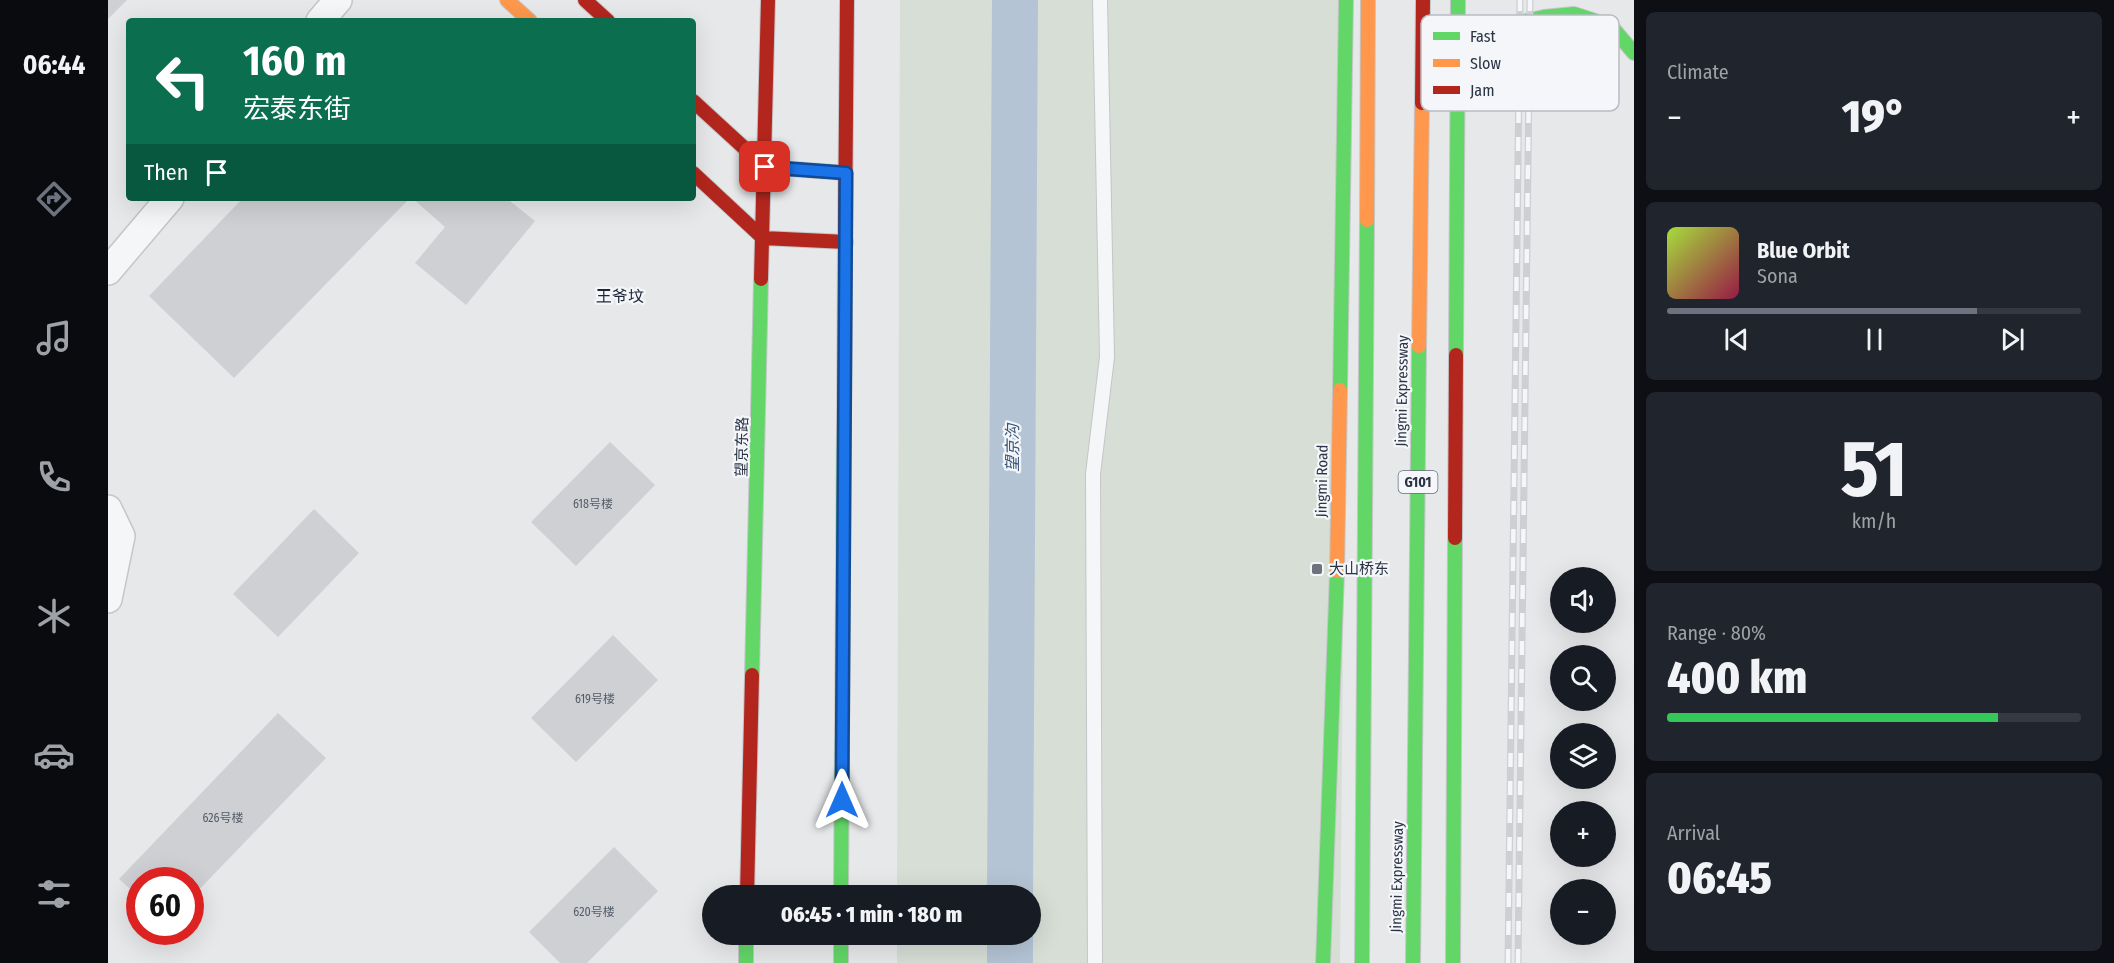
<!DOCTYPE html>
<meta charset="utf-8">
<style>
:root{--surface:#171b24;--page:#20242c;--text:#f1f3f6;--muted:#9ea1a6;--line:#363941;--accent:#6c737f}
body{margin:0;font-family:"Fira Sans Condensed","Noto Sans SC",sans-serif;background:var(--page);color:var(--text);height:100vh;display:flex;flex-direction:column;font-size:22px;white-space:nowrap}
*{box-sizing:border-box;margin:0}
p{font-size:20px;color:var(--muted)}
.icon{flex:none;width:33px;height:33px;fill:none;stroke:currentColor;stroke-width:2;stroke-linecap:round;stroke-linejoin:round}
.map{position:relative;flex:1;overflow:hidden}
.panel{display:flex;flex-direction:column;gap:12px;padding:12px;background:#0d0f14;width:480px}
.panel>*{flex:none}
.hud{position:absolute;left:18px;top:18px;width:570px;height:183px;border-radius:6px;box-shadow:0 6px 24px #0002;background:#0b6e4f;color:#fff;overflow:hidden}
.fabs{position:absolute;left:1442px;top:567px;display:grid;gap:12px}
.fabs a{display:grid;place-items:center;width:66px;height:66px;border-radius:50%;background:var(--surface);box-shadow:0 6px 24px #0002;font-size:30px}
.speed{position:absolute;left:18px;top:867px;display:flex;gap:12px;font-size:30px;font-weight:700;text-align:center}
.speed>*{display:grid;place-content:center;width:78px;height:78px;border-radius:50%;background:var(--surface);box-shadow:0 6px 24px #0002;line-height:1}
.speed .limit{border:9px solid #d22;background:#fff;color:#111}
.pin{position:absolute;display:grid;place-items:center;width:51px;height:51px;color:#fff;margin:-26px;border-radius:12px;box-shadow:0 3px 9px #0006}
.me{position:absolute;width:66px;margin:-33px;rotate:0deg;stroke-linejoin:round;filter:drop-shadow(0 0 4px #0008)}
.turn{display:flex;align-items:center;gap:21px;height:126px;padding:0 18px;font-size:27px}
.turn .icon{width:78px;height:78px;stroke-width:2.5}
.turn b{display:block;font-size:42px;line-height:51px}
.then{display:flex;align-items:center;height:57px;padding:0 18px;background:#0003;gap:12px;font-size:22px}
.big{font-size:45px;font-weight:800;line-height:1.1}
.panel .tile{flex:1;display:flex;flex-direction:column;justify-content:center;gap:9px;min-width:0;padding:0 21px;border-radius:9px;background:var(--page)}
.panel .dial{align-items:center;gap:0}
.dial b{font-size:78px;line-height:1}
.song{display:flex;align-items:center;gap:18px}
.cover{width:72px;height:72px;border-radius:9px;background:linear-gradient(135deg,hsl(80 70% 55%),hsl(340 70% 35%))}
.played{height:6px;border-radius:3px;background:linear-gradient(90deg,var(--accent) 75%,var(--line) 75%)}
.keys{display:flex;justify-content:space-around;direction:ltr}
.heat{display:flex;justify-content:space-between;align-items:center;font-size:33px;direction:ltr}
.charge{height:9px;border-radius:4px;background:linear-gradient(90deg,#34c759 80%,var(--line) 0)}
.trip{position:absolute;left:594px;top:885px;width:339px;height:60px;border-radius:30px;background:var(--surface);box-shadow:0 6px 24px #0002;font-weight:800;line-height:60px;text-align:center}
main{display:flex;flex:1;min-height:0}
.menu{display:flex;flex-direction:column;width:108px;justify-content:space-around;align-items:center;background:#090b0e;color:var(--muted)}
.menu .icon{width:42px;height:42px}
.menu .on{color:var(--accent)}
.menu b{font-size:27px;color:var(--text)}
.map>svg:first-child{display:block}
.green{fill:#d6ded6}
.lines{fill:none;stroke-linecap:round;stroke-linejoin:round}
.river{stroke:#b4c4d5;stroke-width:46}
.building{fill:#ced0d3}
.lane-casing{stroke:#c4c6c8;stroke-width:16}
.street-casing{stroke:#c4c6c8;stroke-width:30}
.fast-casing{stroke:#c4c6c8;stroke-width:16}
.slow-casing{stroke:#c4c6c8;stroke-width:16}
.jam-casing{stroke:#c4c6c8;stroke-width:16}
.lane{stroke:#f5f6f7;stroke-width:14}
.street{stroke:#f5f6f7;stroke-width:27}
.fast{stroke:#63d668;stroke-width:14}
.slow{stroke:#ff974d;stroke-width:14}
.jam{stroke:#b3261e;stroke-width:14}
.rail-casing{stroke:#cecfd2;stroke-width:7}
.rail{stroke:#f4f6f9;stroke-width:4.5;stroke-dasharray:14;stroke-linecap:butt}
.route-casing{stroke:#114b97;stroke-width:15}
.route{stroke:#1a73e8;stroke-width:10}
.poi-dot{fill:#6c737f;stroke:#f4f6f9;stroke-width:2}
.labels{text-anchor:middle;stroke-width:4.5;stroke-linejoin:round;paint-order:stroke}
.number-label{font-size:12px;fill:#545c69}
.shield{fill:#f4f6f9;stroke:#676e7b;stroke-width:1.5}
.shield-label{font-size:14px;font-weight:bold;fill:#2b3445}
.street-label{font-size:15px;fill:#2b3445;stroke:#f4f6f9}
.poi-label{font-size:15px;fill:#2b3445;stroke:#f4f6f9;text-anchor:start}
.neighbourhood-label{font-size:16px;fill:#1d2536;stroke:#f4f6f9}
.water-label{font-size:16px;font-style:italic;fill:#34527a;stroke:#f4f6f9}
.key{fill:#f4f6f9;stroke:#b8bcc3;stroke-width:1.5}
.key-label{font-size:16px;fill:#2b3445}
</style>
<main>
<nav class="menu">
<b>06:44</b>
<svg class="icon on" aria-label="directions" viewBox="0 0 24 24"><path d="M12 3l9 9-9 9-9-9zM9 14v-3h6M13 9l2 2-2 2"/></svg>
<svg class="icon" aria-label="music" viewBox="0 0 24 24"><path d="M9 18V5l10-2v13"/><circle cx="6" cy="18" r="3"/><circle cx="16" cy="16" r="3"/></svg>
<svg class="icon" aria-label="phone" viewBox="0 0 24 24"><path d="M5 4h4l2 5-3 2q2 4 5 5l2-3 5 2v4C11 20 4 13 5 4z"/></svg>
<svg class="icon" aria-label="climate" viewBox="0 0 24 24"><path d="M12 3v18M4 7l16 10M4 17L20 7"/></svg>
<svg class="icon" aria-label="car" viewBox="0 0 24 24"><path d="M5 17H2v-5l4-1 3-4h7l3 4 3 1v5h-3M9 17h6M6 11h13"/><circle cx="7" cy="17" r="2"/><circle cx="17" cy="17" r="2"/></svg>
<svg class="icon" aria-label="filters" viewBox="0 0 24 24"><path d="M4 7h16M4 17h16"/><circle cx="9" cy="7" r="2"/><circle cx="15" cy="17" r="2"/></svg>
</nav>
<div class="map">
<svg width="1526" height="963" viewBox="0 0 1526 963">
<rect width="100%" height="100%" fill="#e6e8ea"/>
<!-- green -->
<path class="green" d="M792,0h449l-9,963h-443v-28l133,-1v-38l-133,-1z"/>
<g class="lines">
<!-- river -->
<path class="river" d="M902,896l5,-896
M902,934v29"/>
</g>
<!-- building -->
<path class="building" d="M0,0h19l-19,19z
M135,198h167l-176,180 -85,-82z
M304,198h94l29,23 -69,84 -51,-42 30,-36z
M502,442l45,43 -79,81 -45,-44z
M206,509l45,44 -81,84 -45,-43z
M505,635l45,45 -82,82 -45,-44z
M170,713l48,45 -136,141v-19h-50v18l-21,-19z
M506,847l44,44 -71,72h-27l-31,-31z"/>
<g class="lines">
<defs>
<path id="lane" d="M987,963l-2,-489 14,-117 -7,-357"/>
<path id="street" d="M212,21l18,-21
M0,271l62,-73
M0,509l13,27 -13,63"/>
<path id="fast" d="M1351,50l41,-23 44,-10 30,-3 37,12 23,27
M1348,355l2,-355
M1232,390l6,-390
M644,675l9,-396
M733,896l3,-476
M638,934v29
M733,934v29
M1215,963l14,-392
M1254,963l5,-743
M1305,963l6,-617
M1345,963l2,-425"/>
<path id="slow" d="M399,0l23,21
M1259,220l1,-220
M1311,346l3,-243
M736,420l1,-189
M1229,571l3,-181"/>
<path id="jam" d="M477,0l23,21
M585,101l72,66 81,6
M1314,103l1,-103
M585,173l70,65 83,4
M737,231l2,-231
M653,279l7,-279
M1347,538l1,-183
M639,896l5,-221"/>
</defs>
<!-- lane casing -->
<use href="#lane" class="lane-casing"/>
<!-- street casing -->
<use href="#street" class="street-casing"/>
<!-- fast casing -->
<use href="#fast" class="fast-casing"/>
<!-- slow casing -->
<use href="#slow" class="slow-casing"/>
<!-- jam casing -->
<use href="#jam" class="jam-casing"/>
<!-- lane -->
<use href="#lane" class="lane"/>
<!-- street -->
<use href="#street" class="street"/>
<!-- fast -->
<use href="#fast" class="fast"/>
<!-- slow -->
<use href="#slow" class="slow"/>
<!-- jam -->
<use href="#jam" class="jam"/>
<defs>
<path id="rail" d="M1400,963l12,-963
M1410,963l12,-963"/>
</defs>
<!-- rail casing -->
<use href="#rail" class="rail-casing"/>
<!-- rail -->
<use href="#rail" class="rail"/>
</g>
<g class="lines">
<defs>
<path id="route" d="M657,167l81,6 -4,627"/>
</defs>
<!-- route casing -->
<use href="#route" class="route-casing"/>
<!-- route -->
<use href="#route" class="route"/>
</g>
<!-- markers -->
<rect class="poi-dot" x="1203" y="563" width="12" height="12" rx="3"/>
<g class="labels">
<!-- number labels -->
<g class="number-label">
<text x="485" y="508">618号楼</text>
<text x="487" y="703">619号楼</text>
<text x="115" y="822">626号楼</text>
<text x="486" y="916">620号楼</text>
</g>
<!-- shield labels -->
<rect class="shield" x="1290.5" y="471" width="39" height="22" rx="4.5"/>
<g class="shield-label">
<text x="1310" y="487">G101</text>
</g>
<!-- street labels -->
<g class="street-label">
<text transform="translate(1294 391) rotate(-89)" y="5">Jingmi Expressway</text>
<text transform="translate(634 447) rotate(-89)" y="5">望京东路</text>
<text transform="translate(1214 481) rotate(-89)" y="5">Jingmi Road</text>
<text transform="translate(1289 877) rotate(-89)" y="5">Jingmi Expressway</text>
</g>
<!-- poi labels -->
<g class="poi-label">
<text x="1221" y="574">大山桥东</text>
</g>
<!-- neighbourhood labels -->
<g class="neighbourhood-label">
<text x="512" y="302">王爷坟</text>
</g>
<!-- water labels -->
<g class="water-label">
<text transform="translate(904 448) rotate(-90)" y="6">望京沟</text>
</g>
</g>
<!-- legend -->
<rect x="1313" y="15" width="198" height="96" rx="9" class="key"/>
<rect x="1325" y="32" width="27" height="8" fill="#63d668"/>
<rect x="1325" y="59" width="27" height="8" fill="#ff974d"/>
<rect x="1325" y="86" width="27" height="8" fill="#b3261e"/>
<g class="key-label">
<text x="1362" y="42">Fast</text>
<text x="1362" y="69">Slow</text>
<text x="1362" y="96">Jam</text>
</g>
</svg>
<div class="fabs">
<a><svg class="icon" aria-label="sound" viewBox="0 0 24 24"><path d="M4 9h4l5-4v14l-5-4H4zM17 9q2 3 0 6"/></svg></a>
<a><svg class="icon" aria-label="search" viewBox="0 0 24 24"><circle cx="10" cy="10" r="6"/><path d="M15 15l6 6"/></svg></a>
<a><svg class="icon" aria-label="layers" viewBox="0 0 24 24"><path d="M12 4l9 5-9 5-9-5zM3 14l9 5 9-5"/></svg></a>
<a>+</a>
<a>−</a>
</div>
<div class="speed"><div class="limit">60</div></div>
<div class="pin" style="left:657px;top:167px;background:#d93025"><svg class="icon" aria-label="arrive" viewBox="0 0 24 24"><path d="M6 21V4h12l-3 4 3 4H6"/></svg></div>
<svg class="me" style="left:734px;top:800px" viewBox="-20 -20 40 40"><path d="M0-17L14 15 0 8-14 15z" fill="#1a73e8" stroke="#fff" stroke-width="4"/></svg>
<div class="trip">06:45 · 1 min · 180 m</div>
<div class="hud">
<div class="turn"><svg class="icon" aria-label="left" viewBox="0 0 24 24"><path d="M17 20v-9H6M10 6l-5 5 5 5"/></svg><div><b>160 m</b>宏泰东街</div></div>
<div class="then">Then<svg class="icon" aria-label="arrive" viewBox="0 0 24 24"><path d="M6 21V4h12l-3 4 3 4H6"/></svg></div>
</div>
</div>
<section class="panel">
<div class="tile"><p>Climate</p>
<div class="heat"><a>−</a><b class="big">19°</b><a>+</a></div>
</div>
<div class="tile">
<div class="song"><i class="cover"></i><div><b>Blue Orbit</b><p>Sona</p></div></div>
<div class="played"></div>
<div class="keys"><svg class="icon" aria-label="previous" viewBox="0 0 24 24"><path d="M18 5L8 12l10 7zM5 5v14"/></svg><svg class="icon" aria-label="pause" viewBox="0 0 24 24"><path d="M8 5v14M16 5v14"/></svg><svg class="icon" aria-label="next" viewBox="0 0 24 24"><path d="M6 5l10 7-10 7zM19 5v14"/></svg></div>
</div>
<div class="tile dial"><b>51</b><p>km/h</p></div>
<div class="tile"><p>Range · 80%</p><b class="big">400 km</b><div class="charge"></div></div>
<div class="tile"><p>Arrival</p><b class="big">06:45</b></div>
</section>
</main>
